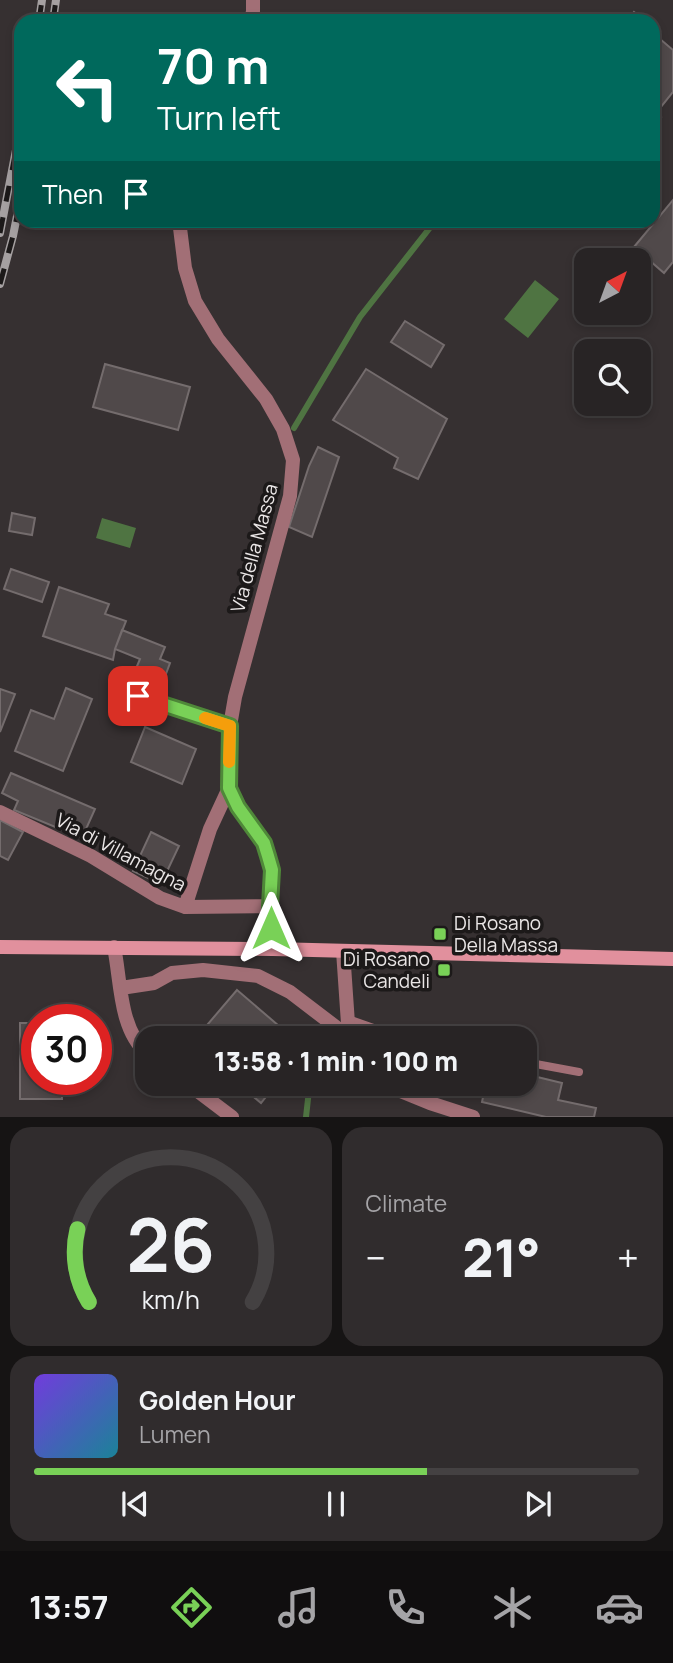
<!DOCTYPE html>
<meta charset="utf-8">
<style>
:root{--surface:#282425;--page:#302c2d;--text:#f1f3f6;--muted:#a5a4a7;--line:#444142;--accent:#79d157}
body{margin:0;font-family:Manrope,sans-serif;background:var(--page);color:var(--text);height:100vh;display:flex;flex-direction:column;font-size:26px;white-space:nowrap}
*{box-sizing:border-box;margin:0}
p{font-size:23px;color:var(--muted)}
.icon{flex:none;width:38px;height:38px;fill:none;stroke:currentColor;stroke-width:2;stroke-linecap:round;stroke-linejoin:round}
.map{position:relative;height:1117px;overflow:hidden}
.details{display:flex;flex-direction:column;gap:10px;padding:10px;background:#161414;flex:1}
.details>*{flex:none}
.guide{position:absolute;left:14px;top:14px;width:646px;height:214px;border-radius:21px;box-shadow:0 4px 10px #0003,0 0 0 2px var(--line);background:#00695c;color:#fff;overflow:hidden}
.needle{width:46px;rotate:41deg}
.buttons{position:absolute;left:574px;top:248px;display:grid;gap:14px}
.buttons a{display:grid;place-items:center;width:77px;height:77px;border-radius:14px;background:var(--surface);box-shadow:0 4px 10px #0003,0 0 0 2px var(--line);font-size:35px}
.speed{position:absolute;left:21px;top:1004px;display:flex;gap:14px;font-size:35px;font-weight:700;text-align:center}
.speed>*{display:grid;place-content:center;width:91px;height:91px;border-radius:50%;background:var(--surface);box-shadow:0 4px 10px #0003,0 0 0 2px var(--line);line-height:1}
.speed .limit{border:10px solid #d22;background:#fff;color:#111}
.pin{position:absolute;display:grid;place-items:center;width:60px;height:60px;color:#fff;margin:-30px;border-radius:14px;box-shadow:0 4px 10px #0006}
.me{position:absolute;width:77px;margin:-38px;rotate:0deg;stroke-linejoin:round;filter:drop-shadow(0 0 5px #0008)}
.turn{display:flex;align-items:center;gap:24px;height:147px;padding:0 28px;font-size:32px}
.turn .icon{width:91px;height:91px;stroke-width:2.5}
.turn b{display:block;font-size:49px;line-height:60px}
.then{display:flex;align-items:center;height:66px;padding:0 28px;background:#0003;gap:14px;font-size:26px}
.big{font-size:52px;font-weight:800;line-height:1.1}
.details .card{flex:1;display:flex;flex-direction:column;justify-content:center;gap:10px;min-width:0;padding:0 24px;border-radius:21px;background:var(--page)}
.details .dial{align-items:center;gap:0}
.dial svg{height:182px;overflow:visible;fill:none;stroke:var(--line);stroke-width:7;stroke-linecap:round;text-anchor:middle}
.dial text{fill:var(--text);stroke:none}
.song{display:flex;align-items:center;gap:21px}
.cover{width:84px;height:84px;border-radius:10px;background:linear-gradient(135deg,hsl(260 70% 55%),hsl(190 70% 35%))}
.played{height:7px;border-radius:4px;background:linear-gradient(90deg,var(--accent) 65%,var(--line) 65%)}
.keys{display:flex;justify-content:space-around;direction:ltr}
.heat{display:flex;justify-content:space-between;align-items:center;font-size:38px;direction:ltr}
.details .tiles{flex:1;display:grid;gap:10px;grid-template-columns:1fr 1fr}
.card:last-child{grid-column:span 2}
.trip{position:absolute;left:135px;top:1026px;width:402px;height:70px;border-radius:21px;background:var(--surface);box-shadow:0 4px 10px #0003,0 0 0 2px var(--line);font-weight:800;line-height:70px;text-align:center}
.menu{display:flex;height:112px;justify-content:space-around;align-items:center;background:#100e0f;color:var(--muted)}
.menu .icon{width:49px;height:49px}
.menu .current{color:var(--accent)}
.menu b{font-size:32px;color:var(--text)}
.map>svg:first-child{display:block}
.water{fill:#4f7442}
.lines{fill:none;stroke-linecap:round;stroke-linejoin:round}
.stream{stroke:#4f7442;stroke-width:6}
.building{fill:#50494a;stroke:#746c6d;stroke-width:2}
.service{stroke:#a26f76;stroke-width:8}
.minor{stroke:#a26f76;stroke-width:14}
.tertiary{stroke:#a26f76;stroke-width:14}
.secondary{stroke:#e1909d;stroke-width:14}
.rail-casing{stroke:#a5a0a1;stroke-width:8}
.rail{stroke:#1c1919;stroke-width:5;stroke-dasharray:16;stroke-linecap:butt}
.route-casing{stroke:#4f8839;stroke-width:18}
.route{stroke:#79d157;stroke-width:12}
.slow{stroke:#f59e0b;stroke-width:12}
.poi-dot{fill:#79d157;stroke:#1c1919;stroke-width:2.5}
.labels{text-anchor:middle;stroke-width:7;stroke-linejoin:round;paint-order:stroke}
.street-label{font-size:19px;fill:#ebe7e7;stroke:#1c1919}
.poi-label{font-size:19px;fill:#ebe7e7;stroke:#1c1919;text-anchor:start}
</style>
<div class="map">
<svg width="673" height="1117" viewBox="0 0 673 1117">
<rect width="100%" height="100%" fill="#363031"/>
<!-- water -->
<path class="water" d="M535,280l24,19 -31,39 -24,-19z
M102,518l34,10 -6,20 -34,-10z"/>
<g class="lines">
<!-- stream -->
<path class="stream" d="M294,428l66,-111 76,-97
M306,1117l3,-27 4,-7"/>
</g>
<!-- building -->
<path class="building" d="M634,12l12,9h-19z
M653,33l20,17v42l-17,21 5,4 -8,9z
M673,200v62l-9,11 -30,-26z
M405,321l39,24 -13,22 -40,-25z
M105,364l85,23 -12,43 -85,-23z
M366,369l81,50 -29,60 -24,-11 4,-10 -65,-38z
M318,447l21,10 -27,80 -23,-10 20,-61z
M12,513l23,5 -3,17 -23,-4z
M11,569l38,13 -7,20 -38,-13z
M59,587l50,17 -4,10 21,7 -11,28 -2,11 -70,-24z
M122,630l43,17 -5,12 10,4 -7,19 -28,-11 5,-12 -25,-10z
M66,688l26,11 -29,72 -48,-20 16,-41 23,9z
M0,689l15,5 -15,38z
M145,727l51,22 -14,35 -51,-22z
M11,773l84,36 -13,29 -68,-28 4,-9 -16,-8z
M0,820l23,12 -15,28 -8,-4z
M151,832l28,14 -18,38 -28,-13z
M237,990l56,48h-97z
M20,1023h17v57h24l1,19h-42z
M525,1074l37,9 -4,17 38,8 -2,9h-48l-64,-15 4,-19h39z
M237,1083h40l-16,20z
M424,1083l17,2 -3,10 -16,-4z"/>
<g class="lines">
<!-- service -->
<path class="service" d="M115,688l115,38
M348,1019l54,19
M525,1062l54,10"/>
<!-- minor -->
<path class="minor" d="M251,21l2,-10v-11
M179,220l6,48 10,33 23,38 48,60 17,30 10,31 -3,36 -55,201 -5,29 -1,62 -19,41 -25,78
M229,788l9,19 26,36 8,27 -2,36 3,43
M0,812l91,44 69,42 25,9 85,-1
M114,947c7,33 5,83 33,106
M121,988l33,-5 18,-10 31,-3 55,6 32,16 59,45
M187,1083l45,34"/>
<!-- tertiary -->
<path class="tertiary" d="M343,951l6,87
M381,1083l49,20 43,14"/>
<!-- secondary -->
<path class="secondary" d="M0,947l273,2 400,10"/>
<defs>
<path id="rail" d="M39,21l3,-21
M53,21l3,-21
M0,233l21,-109
M0,284l13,-48 8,-40"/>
</defs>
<!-- rail casing -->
<use href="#rail" class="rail-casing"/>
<!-- rail -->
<use href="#rail" class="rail"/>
</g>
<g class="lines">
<defs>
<path id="route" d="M138,696l92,30 -1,62 9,19 26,36 4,13 4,14 -2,36 1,22"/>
</defs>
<!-- route casing -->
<use href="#route" class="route-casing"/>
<!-- route -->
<use href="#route" class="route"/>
<!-- slow -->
<path class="slow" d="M205,718l25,8 -1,36"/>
</g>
<!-- markers -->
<g class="poi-dot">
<rect x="433" y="927" width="14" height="14" rx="3.5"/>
<rect x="437" y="963" width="14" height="14" rx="3.5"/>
</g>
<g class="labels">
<!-- street labels -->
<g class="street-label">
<text transform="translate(254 548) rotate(-75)" y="7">Via della Massa</text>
<text transform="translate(121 852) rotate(28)" y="7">Via di Villamagna</text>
</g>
<!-- poi labels -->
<g class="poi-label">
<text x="454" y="930">Di Rosano<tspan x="454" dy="22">Della Massa</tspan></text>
<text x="430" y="966" text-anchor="end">Di Rosano<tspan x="430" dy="22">Candeli</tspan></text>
</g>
</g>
</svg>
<div class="buttons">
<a><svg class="needle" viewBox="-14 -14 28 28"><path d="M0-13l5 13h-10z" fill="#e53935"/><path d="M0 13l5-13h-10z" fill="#a5a4a7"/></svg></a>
<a><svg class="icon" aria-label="search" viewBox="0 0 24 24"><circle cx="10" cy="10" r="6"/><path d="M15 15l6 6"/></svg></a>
</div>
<div class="speed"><div class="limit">30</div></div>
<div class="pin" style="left:138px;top:696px;background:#d93025"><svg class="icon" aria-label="arrive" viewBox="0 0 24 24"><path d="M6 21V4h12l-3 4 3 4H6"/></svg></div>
<svg class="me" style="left:271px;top:928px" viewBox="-20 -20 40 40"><path d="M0-17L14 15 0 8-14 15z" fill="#79d157" stroke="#fff" stroke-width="4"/></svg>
<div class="trip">13:58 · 1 min · 100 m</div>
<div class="guide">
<div class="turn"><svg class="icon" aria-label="left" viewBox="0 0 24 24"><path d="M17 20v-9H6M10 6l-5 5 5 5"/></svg><div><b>70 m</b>Turn left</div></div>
<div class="then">Then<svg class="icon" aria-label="arrive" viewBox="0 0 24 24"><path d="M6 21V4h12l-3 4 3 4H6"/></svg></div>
</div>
</div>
<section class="details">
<div class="tiles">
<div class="card dial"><svg viewBox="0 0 100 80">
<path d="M14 69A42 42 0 1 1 86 69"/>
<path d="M14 69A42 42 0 0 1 9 37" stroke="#79d157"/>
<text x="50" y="56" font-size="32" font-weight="700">26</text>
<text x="50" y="72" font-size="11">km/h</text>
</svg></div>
<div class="card"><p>Climate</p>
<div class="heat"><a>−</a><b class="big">21°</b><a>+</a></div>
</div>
<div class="card">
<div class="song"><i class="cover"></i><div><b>Golden Hour</b><p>Lumen</p></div></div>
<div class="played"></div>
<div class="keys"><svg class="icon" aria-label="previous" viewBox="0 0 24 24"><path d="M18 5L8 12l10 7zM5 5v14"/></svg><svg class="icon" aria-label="pause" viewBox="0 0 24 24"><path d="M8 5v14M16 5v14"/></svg><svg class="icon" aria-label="next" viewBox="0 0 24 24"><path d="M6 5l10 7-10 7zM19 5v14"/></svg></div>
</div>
</div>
</section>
<nav class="menu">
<b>13:57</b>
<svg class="icon current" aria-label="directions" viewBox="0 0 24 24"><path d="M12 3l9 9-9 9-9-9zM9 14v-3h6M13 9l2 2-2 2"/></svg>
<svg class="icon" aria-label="music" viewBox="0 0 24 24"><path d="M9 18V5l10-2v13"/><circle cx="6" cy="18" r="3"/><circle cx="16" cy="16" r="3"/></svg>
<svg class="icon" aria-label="phone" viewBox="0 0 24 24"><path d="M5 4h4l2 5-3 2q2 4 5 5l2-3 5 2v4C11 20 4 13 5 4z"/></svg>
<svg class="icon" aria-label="climate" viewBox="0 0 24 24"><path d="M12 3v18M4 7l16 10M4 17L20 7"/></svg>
<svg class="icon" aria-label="car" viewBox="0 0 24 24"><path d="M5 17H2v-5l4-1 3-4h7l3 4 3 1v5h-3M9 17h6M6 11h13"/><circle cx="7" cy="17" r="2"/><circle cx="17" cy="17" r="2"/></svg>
</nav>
